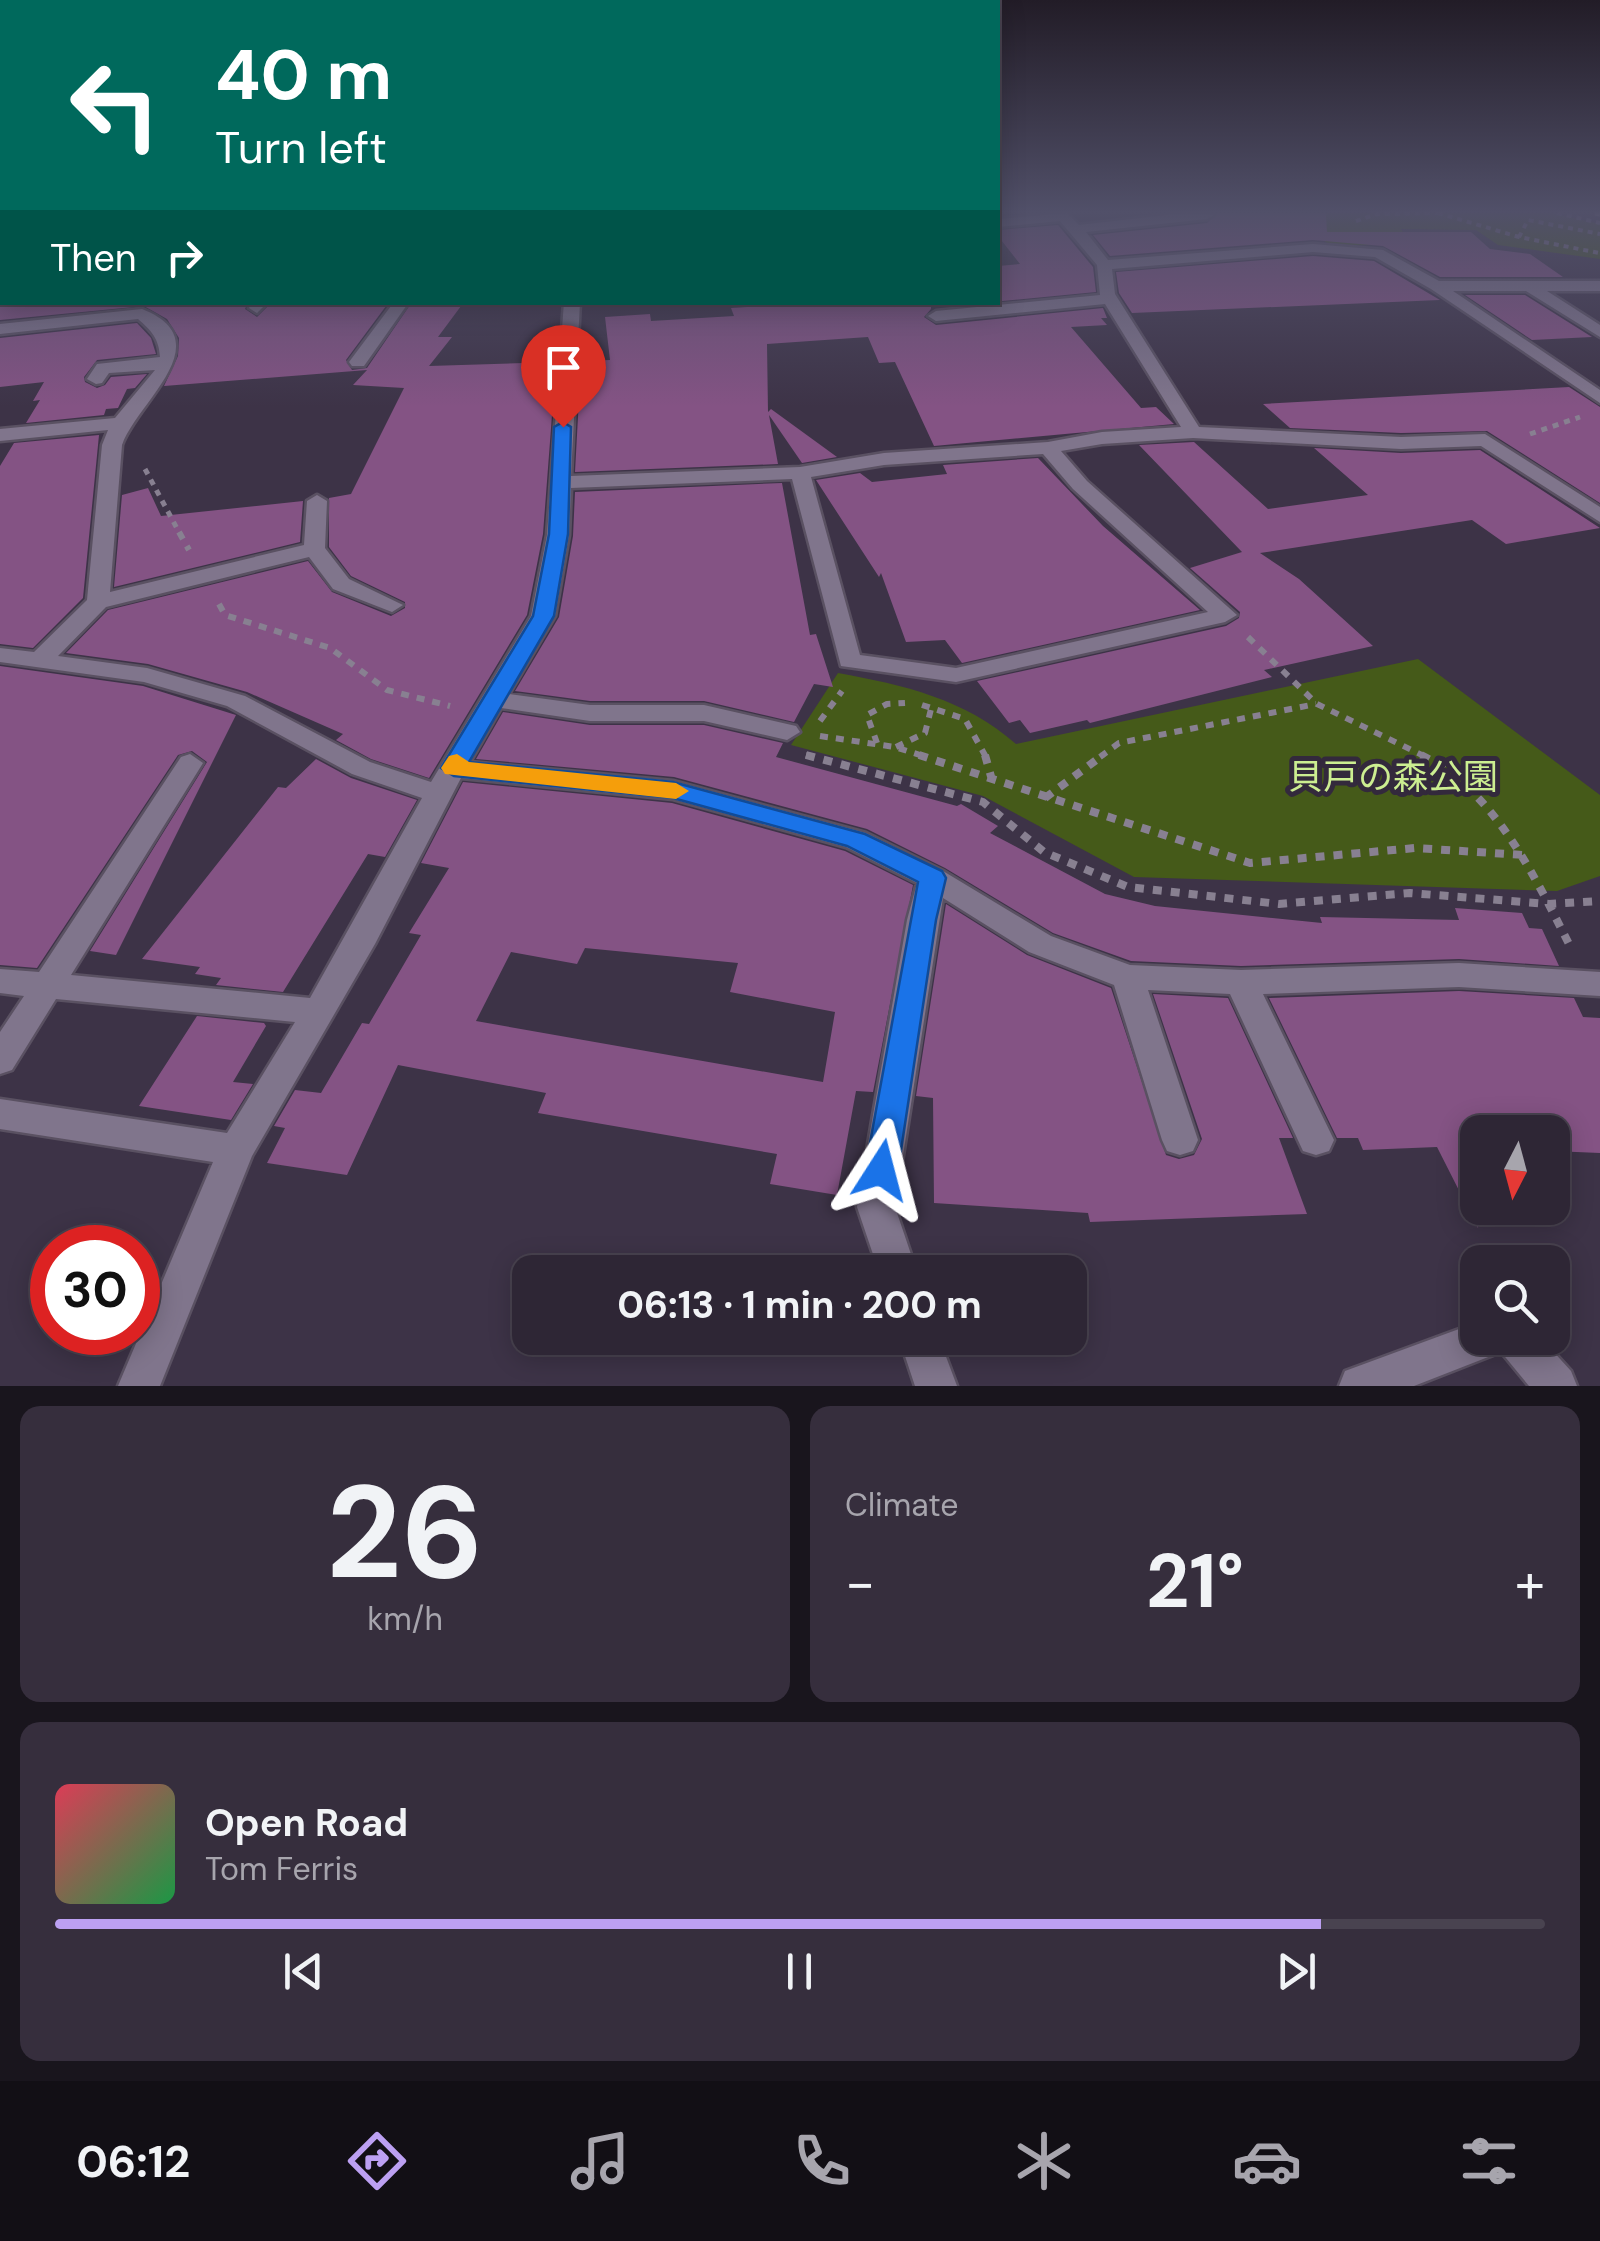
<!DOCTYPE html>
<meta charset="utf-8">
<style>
:root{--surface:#2e2635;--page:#362e3d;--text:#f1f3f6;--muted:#a7a5ad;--line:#494350;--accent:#bca0f2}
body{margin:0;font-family:"DM Sans","Noto Sans JP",sans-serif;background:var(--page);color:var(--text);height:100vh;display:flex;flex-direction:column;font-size:38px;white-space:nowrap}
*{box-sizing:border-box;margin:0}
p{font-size:32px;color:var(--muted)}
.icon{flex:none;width:55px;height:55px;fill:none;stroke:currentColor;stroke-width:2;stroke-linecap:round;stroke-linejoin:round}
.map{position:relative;height:1386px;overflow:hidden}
.sheet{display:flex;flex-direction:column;gap:20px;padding:20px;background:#19151d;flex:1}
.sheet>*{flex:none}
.banner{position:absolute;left:0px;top:0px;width:1000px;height:305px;box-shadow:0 5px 25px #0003,0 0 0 2px var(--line);background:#00695c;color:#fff;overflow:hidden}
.needle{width:65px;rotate:186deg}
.fabs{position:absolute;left:1460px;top:1115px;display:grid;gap:20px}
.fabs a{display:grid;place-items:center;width:110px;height:110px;border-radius:20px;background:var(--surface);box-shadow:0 5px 25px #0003,0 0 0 2px var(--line);font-size:50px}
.speed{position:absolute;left:30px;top:1225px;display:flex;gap:20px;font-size:50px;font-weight:700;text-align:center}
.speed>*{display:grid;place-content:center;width:130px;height:130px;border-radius:50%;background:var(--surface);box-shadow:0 5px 25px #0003,0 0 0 2px var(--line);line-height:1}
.speed .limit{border:15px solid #d22;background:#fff;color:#111}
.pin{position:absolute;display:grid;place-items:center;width:85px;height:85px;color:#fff;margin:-102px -42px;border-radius:50% 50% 50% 0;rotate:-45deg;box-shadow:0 0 10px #0007}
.pin .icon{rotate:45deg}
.me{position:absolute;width:110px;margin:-55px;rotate:9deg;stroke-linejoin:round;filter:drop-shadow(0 0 8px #0008)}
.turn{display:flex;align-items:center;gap:35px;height:210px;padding:0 50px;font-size:45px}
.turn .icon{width:130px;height:130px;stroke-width:2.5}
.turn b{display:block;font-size:70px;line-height:85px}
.then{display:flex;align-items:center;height:95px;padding:0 50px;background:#0003;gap:20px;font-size:38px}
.big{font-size:75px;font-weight:700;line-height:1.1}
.sheet .tile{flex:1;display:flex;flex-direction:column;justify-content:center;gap:15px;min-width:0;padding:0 35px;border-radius:20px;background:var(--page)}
.sheet .dial{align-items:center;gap:0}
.dial b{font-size:130px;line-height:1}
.song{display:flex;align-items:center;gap:30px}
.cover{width:120px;height:120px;border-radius:15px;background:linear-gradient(135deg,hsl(350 70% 55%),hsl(140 70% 35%))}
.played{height:10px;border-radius:5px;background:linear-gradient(90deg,var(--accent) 85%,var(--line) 85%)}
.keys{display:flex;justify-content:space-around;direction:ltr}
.heat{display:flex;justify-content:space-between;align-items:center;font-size:55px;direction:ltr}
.sheet .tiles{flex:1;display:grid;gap:20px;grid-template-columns:1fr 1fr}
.tile:last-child{grid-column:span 2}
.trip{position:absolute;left:512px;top:1255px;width:575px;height:100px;border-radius:20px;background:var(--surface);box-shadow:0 5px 25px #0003,0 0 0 2px var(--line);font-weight:700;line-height:100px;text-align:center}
.menu{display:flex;height:160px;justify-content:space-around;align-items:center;background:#120f15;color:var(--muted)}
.menu .icon{width:70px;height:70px}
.menu .selected{color:var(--accent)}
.menu b{font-size:45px;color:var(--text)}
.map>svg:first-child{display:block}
.green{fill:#455a19}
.building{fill:#845384;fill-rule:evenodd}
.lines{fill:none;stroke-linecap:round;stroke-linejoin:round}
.minor-casing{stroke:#5a5162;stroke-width:5}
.path-far3{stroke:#888091;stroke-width:4;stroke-dasharray:5 5;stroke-linecap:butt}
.path-far2{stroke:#888091;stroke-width:5;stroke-dasharray:6 6;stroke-linecap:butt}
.path-far1{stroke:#888091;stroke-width:6;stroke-dasharray:8 8;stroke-linecap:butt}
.path{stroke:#888091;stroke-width:8;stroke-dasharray:9 9;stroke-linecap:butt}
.minor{fill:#80758c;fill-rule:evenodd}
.rail{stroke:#d4cddb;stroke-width:5;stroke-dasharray:9 5;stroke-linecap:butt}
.route{fill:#1a73e8;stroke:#114b97;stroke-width:2.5}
.slow{fill:#f59e0b}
.labels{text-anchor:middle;stroke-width:10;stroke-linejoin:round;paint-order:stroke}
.park-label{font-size:35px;fill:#ccee91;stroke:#33293c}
</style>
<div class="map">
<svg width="1600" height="1386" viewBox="0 0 1600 1386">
<rect width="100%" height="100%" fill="#3d3347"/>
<!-- green -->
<path class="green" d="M1280,213h271l49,11v35l-102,-14 -22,-15 -75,-1 9,15 -78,2z
M1418,659l182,136v81l-43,15 -423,-14 -151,-81 -192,-51 47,-72c66,12 127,26 178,71z"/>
<!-- building -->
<path class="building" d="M1217,213h109l1,19h144l19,17 40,5 33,23h-123l-57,-31 -70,-6 -203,16 -17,-21 114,-12z
M1058,225l35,42 3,25 -94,9 -4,-6v-29l22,-2 -22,-28v-6z
M1313,256l61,5 66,39 -308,13 -13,-20 -3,-21z
M1465,295h60l67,42 -60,3z
M0,302h248l-3,7 12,8 15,-15h117l-43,58 6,10 15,-2 45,-66h52l-26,35h14l-23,29 127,-4 -13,172 -16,81 -98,163 -58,-19 -35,-19 7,-6 -96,-42 -99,-28 -82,-11 42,-43 200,-49 24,31 59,24 14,-8v-6l-54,-26 -22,-29v-49l22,-4 53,-106 -51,-3 14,-15 -203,16 14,-30 1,-18 -12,-19 -23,-13 -144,14z
M826,302h105v7l-7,8 12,8 167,-17 4,10h-6l6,7 -36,2 70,81 15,-1 18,17 -240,22 -39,-84 -16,1 -11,-26 -101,7 1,68 3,-3 66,48 -35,6 -33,-48 9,49 -203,8 6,-111 29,-1 -5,-43 45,-3 1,7 83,-5 -3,-8z
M137,323l14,15 5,16 -59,6 -13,17 1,5 12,6 8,-3 6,-8 36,-3 -12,14 -8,1 -9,19 -12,1 -2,6 -78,8 14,-23 -7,1 11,-19 -44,5v-49z
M1569,387l31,20v96l-113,-72 -86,2 -111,-5 -27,-24z
M99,435l-16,163 -50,50 -33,-4v-178l14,-23z
M1194,442l74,67 100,-14 -54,-47 87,5 79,-3 120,78 -94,16 -34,-24 -212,33 39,26 74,67 -109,24 8,7 -182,46 -3,-3 -57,13 -10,-13 -11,3 -32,-42 249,-55 13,-8 1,-6 -50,-44 52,-16 -103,-107z
M1038,458l65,68 97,84 -238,53 -17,-23 -39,2 -25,-69 -2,4 -63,-97 44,-7 12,9 75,-8 -4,-9z
M782,483l28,152 6,-1 17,53 -19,-3 -20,38 -90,-21h-114l-75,-10 44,-74 14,-81 2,-44z
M148,488l13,28 142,-15 -3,41 -186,45 8,-92z
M0,666l143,20 93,29 -120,240 -26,-4 117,-189 -15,-11 -14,4 -141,213 -37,-3z
M503,712l87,13h114l79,18 -7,14 181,49 4,-2 37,22 -8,7 115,61 50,12 167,17 -2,-6 139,3 -4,-12 67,5 7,15 13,1 17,37 -100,-7 -218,7 -110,-5 -78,-28 -108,-65 -78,-39 -193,-52 -198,-18z
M316,759l35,19 66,22 -32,57 -17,-3 -85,138 -67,-7 5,-7 -26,-4 5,-7 -58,-8 136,-172 8,1z
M463,782l209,21 173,48 68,34 -40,207 -17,-1 -19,104 -67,-11 7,-30 -239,-41 8,-20 -148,-28 -51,110 -80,-12 18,-35 -11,-2 21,-36 26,3 41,-70 7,1 52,-89 -12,-2 40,-65 -28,-5zM585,948l153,15 -8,29 105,20 -12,70 -347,-61 35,-69 66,12z
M946,904l81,51 84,33 55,167 13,4 15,-4 8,-16 -49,-145 75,4 65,140h-14l28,76 -217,8 -2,-9 -154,-10 -1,-105 -17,-2z
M1459,991l115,7 9,19 17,1v135l-48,-2v-19h-74v96l-41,-81 -74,3 -5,-12h-21l-68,-140z
M197,1016l67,7 2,3 -33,56 20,2 -22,36 -92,-14z"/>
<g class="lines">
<defs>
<path id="minor" d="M1067,213l12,12 105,-12 30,2 -7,4 -121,13 22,28 205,-16 70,6 56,31h161v10h-53l53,34v12l-74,-46h-73l147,99v13l-169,-114 -56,-32 -62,-5 -201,17 3,25 84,133 202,10 84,-3 115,73v15l-119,-76 -80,3 -208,-11 -91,6 -41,7 26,30 150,134 -12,7 -269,60 -115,-16 -49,-187 -221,9 -2,47 -14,81 -46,78 81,11h114l92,21 4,6 -13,8 -83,-19h-114l-89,-13 -31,54 203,19 193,52 77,38 108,65 79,29 111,5 218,-7 141,9v24l-141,-9 -196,7 71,146 -5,11 -13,4 -13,-4 -73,-157 -82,-4 50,150 -5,11 -13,4 -13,-4 -5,-11 -48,-155 -85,-33 -86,-54 -48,309 22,65h-38l-22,-65 50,-287 10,-37 -71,-36 -173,-48 -212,-21 -86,166 -123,212 -92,230h-42l95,-224 -213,-33v-30l227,34 68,-111 -239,-23 -44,71 -12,4v-42l24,-36 -24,-3v-24l39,3 142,-215 9,-3 13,9 -132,212 239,23 112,-200 -70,-24 -125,-68 -83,-24 -144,-20v-14l34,4 53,-52 15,-155 6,-15 -108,11v-12l115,-11 40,-48 -46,3 -7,10 -6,1 -9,-5 10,-15 63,-7c-1,-18 -8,-26 -22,-38l-138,15v-10l142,-15c81,32 -6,94 -20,136l-12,147 194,-47 3,-44 10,-6 10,6 -2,47 24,31 54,26 -11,7 -59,-23 -24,-32 -203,50 -48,49 89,12 98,28 125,66 61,20 100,-166 16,-81 17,-233h16l-9,174 229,-9 84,-14 164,-11 54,-10 79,-5 -76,-123 -169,17 -8,-5 8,-5 164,-16 -3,-30 -37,-44 -62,6v-8zM1043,454l30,35 135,123 -252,56 -96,-13 -49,-178 73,-12z
M252,302h16l-11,11 -8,-5z
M394,302h15l-45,64h-12l-3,-4z
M1478,1322v16h63l30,33 6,15h-48l-28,-34 -87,34h-75l6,-15z
M899,1338h40l18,48h-42z"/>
</defs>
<!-- minor casing -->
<use href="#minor" class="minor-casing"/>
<!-- path-far3 -->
<path class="path-far3" d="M1438,213l81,24 80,16
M1557,213l43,10
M1356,221l21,-7 63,-1
M1519,237l9,-17 72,14"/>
<!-- path-far2 -->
<path class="path-far2" d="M1530,434l50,-17
M145,469l35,65"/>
<!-- path-far1 -->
<path class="path-far1" d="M179,532l10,18
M219,604l6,11 105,33 57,42 63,16
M1248,637l69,67 109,53
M922,705l43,14 21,38
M820,721l22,-30
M820,736l75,11 31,10
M877,743l-10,-28 20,-11 18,-1
M896,747l29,-14 6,-24
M806,755l8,2
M1100,757l19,-14 197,-39"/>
<!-- path -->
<path class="path" d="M806,755l177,47 61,50 84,35 151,17 131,-11 139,11 51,-3
M919,755l331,108 165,-15 109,7
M985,755l7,25
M1421,755c74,36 114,122 150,193
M1045,798l58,-43"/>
<!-- minor -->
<use href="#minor" class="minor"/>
<!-- rail -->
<path class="rail" d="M1595,213l5,1"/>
</g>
<!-- sky -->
<linearGradient id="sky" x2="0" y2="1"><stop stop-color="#221c27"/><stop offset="0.52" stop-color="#515069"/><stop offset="1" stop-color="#515069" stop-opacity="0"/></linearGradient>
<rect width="1600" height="407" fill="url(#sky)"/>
<!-- route -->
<path class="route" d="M563,422l8,5 -3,107 -14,82 -85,146 204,20 192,52 77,37 4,7 -10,42 -38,250 -5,10 -12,4 -11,-4 -5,-10 53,-288 -71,-36 -174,-48 -219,-22 -13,-8 92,-152 16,-82 5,-107z"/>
<!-- slow -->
<path class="slow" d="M457,754l12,8 207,21 13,8 -13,8 -231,-25 -4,-6 8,-12z"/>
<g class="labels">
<!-- park labels -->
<g class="park-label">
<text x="1393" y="789">貝戸の森公園</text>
</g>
</g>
</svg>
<div class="fabs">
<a><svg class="needle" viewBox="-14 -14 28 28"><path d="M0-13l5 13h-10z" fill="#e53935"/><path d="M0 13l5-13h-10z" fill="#a7a5ad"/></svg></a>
<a><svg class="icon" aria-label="search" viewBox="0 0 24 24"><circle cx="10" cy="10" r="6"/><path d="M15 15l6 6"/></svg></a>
</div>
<div class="speed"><div class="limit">30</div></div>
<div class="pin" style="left:563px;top:427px;background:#d93025"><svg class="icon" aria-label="arrive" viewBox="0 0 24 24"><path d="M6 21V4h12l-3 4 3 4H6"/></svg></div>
<svg class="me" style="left:881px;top:1170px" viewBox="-20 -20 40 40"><path d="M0-17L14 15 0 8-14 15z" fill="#1a73e8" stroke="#fff" stroke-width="4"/></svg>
<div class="trip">06:13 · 1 min · 200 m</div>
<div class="banner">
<div class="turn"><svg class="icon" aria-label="left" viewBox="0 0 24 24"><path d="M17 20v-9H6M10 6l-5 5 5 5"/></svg><div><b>40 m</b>Turn left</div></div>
<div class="then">Then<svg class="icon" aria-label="right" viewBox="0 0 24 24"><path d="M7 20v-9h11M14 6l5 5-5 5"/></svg></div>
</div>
</div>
<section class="sheet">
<div class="tiles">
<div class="tile dial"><b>26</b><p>km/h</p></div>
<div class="tile"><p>Climate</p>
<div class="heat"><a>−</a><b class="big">21°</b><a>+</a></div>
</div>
<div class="tile">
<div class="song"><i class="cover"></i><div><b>Open Road</b><p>Tom Ferris</p></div></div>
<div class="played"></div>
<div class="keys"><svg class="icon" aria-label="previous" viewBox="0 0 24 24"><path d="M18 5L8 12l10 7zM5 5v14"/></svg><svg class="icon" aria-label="pause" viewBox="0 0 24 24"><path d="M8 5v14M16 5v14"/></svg><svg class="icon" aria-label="next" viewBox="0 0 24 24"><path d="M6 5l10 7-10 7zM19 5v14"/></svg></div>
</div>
</div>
</section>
<nav class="menu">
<b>06:12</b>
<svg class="icon selected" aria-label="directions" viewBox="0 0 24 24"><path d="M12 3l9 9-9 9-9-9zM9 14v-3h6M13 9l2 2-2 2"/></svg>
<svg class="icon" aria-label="music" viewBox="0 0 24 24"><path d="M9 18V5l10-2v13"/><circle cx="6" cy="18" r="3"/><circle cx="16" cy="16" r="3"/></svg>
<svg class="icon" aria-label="phone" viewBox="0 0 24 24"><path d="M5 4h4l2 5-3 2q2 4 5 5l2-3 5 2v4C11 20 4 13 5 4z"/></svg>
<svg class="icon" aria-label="climate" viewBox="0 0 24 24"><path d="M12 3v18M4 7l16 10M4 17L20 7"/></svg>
<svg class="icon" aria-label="car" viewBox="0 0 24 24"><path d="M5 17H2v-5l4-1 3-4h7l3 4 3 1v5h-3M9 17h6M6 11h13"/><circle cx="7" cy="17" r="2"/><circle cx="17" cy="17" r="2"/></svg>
<svg class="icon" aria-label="filters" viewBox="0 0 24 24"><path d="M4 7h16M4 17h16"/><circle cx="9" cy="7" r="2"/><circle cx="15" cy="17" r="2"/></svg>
</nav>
